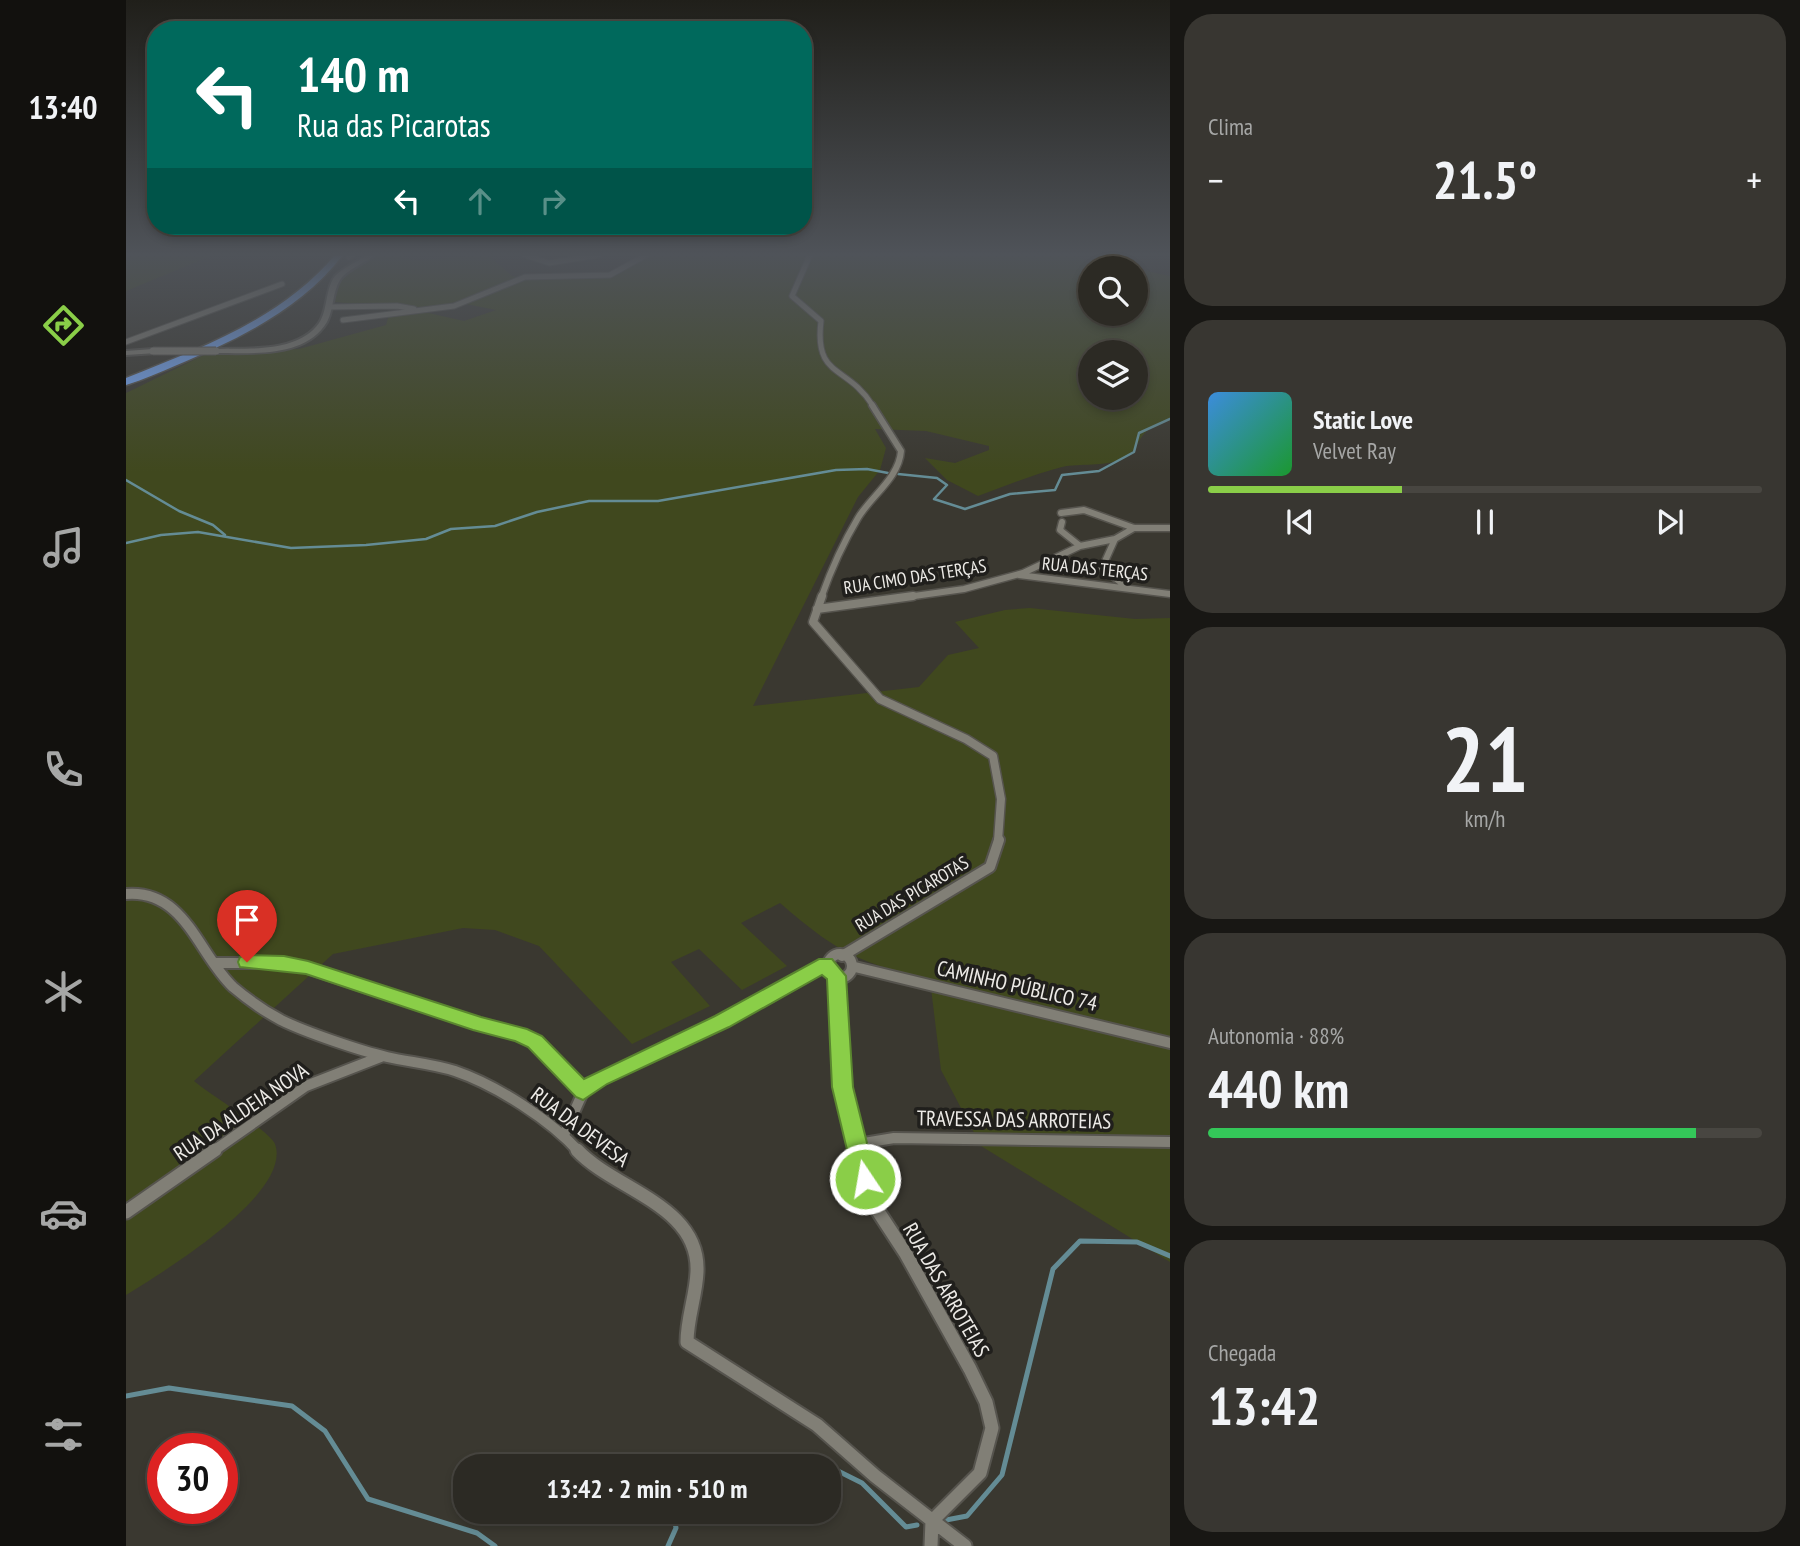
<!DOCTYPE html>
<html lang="pt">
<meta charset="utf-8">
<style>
:root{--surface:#2c2a24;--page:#383631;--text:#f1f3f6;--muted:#a6a7a6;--line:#484641;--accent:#8ace48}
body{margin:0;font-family:"PT Sans Narrow",sans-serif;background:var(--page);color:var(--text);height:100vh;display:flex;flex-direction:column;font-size:26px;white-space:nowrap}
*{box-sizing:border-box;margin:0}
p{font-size:23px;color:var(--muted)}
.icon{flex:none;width:38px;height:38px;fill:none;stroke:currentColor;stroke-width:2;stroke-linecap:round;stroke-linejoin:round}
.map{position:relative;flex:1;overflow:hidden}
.panel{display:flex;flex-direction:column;gap:14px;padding:14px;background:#181714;width:630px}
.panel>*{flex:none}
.guide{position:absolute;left:21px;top:21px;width:665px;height:214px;border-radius:28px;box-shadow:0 4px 10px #0003,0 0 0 2px var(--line);background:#00695c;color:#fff;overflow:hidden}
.buttons{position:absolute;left:952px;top:256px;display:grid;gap:14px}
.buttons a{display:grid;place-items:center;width:70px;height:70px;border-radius:50%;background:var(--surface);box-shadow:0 4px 10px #0003,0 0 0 2px var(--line);font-size:35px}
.speed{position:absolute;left:21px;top:1433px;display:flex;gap:14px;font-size:35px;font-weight:700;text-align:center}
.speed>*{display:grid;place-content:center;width:91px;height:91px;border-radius:50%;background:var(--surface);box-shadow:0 4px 10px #0003,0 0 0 2px var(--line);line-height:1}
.speed .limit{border:10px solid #d22;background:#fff;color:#111}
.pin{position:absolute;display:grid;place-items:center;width:60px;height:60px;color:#fff;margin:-72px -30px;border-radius:50% 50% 50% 0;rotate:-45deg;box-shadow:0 0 7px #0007}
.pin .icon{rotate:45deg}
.me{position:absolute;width:77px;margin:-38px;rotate:348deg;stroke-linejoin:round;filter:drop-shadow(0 0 5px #0008)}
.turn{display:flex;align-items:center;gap:24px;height:147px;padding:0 35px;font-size:32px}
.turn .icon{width:91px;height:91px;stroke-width:2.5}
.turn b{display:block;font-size:49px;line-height:60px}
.lanes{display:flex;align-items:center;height:66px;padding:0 35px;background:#0003;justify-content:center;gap:35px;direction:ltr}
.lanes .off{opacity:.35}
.big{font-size:52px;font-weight:700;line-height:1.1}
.panel .card{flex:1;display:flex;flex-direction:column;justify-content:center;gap:10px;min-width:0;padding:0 24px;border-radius:28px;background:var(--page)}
.panel .dial{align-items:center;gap:0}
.dial b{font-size:91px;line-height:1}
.song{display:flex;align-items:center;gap:21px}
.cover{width:84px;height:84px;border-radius:10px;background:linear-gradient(135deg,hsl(210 70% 55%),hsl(130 70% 35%))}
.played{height:7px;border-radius:4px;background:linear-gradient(90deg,var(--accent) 35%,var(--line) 35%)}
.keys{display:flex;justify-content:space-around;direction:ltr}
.heat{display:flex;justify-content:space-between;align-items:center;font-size:38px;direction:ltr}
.charge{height:10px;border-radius:5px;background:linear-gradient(90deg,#34c759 88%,var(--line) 0)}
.trip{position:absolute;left:327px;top:1454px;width:388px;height:70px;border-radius:28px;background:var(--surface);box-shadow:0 4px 10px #0003,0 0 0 2px var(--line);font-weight:700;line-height:70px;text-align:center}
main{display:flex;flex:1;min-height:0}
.tab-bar{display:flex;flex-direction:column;width:126px;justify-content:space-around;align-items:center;background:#12110e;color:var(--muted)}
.tab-bar .icon{width:49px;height:49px}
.tab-bar .selected{color:var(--accent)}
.tab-bar b{font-size:32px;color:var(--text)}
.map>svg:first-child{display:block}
.green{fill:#40481e;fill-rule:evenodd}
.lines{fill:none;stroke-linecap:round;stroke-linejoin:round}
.stream-far1{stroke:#648c95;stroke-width:2.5}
.stream{stroke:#648c95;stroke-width:5}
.street-far4-casing{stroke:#56544e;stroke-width:7}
.street-far3-casing{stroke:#56544e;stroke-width:9}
.street-far2-casing{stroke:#56544e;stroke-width:11}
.street-far1-casing{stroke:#56544e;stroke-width:14}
.street-casing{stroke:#56544e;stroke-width:17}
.secondary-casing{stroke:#56544e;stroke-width:4}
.highway-casing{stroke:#56544e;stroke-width:3}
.street-far4{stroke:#817f76;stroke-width:5}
.street-far3{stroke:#817f76;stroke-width:6}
.street-far2{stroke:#817f76;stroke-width:8}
.street-far1{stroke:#817f76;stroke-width:10}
.street{stroke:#817f76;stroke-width:13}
.secondary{fill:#817f76;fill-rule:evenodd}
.highway{fill:#78acfe;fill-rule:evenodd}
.secondary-bridge-casing{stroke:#56544e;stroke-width:9;stroke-linecap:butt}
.secondary-bridge{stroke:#817f76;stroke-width:7}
.route{fill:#8ace48;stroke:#5a862f;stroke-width:2}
.labels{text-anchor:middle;stroke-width:7;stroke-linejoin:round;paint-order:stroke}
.street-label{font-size:18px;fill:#edebe7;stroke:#201f1c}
.near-street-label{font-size:21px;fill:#edebe7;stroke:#201f1c}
</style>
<main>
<nav class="tab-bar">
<b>13:40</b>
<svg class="icon selected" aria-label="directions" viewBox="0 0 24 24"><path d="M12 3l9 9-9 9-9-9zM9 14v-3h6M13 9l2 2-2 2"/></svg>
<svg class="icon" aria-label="music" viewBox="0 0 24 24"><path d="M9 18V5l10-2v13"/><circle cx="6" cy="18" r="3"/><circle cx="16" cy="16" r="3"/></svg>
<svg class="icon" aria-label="phone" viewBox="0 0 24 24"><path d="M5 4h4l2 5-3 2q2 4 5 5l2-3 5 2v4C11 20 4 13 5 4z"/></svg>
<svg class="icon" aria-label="climate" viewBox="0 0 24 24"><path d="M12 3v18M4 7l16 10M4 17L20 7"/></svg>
<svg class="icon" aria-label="car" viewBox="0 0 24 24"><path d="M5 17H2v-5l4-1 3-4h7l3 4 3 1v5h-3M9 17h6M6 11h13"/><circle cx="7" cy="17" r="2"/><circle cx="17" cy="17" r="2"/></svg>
<svg class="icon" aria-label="filters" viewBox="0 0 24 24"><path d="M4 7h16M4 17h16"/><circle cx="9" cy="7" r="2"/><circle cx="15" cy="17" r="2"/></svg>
</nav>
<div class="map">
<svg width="1044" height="1546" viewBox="0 0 1044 1546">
<rect width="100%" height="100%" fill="#3a3830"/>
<!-- green -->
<path class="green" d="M0,255h87l-87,36z
M249,255h29l-2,3 17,2 69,-5 24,21 5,1 90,-1 35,-21h433l14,8 38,5h-37v45h46v-44l34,7v143c-37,10 -26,30 -48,40 -17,8 -42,4 -60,8 -28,7 -56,19 -84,29l-31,-16 -22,-22 30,5 34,-13v-4l-63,-15 -51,-2 11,19 -6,22 -22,27 -105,209 166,-19 29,-32 31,-7 -24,-26 50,-12 25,-2 105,11 35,-1v644l-189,-116 -40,-76 -11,-90c-74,-19 -92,-27 -150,-77l-39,20 46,43 -45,24 -43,-41 -28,13 39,44 -78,38 -93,-98 -44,-16 -32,-2 -130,26 -139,127c15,13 76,50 81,63 18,50 -115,130 -149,151v-902l80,-39 93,-5 87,-24 3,-10 35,-3 40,9 32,-11 -40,-8 -34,7 -87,-7 6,-27zM964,352h46v45h-46z"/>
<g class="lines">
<!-- stream-far1 -->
<path class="stream-far1" d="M772,474l39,4 10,7 -13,14 31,10 45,-15 45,-4 7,-15 37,-4 35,-19 5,-19 31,-14
M0,480l53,31 34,14 12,10
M0,543l35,-8 37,-3 93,16 75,-3 60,-6 25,-10 44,-3 42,-14 52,-11h69l178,-31 31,-1 21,4"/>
<!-- stream -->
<path class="stream" d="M0,1396l43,-8 123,18 33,25 43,68 109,34 18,13
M652,1466l33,-3 14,3
M704,1467l32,16 44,44 11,-2
M820,1520l21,-4 35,-41 51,-206 27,-28 57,1 33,14
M542,1546l8,-18 -3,-16"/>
<defs>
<path id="street-far4" d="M399,255l24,8 50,-8
M684,255l-18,41 29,25c-7,58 26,43 52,85
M223,257l3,-2
M202,307l69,-1 17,3
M217,320l111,-14 71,-29 85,-2 36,-20
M0,342l156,-58"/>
<path id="street-far3" d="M935,513l23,-3 50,18h36
M936,522l-2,8 20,16
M989,539l-13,29 22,17
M893,575l151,19
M695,598c10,-28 22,-55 37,-80 13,-22 41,-40 43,-67l-29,-46
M774,598l64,-9 59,-16 57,-27 35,-7 19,-11"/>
<path id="street-far2" d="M696,596l-9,26 67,77 86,40 27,17 8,43 -3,42
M691,609l96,-13"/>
<path id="street-far1" d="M0,894c59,-5 72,60 107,93 13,11 33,25 48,33 24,12 80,31 106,37 22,5 46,7 68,14 41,14 96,49 124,81
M702 966a12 12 0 1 1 24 0a12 12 0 1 1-24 0Z
M716,956l148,-89 9,-27
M90,963h68l24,5 172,57 40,9 15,7 48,51
M729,967l315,76
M711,976l6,111 16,65
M438,1135l19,-43 17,-13 122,-58 104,-57
M732,1144l36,-6 276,4
M86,1152l94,-66 77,-30"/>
<path id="street" d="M451,1150c37,40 123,55 120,122 -1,24 -10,46 -10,70l130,83 58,51 90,70
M733,1150l13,52 34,52 64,115 16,33 6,26 -12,45 -48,48
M0,1212l89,-62
M805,1546l1,-25"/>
<path id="secondary" d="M242,255h7c-10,8 -29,15 -35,25 -8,13 -6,29 -13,42 -21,36 -76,31 -111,31l-4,-2 4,-2c32,-1 82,4 103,-26 9,-13 6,-34 16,-47 8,-8 23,-15 33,-21z
M27,349h3v4l-30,2v-4z"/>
<path id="highway" d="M209,255h8c-42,54 -104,84 -166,110 -17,7 -34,15 -51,20v-7c75,-30 155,-59 209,-123z"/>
</defs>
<!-- street-far4 casing -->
<use href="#street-far4" class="street-far4-casing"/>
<!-- street-far3 casing -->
<use href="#street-far3" class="street-far3-casing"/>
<!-- street-far2 casing -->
<use href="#street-far2" class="street-far2-casing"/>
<!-- street-far1 casing -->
<use href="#street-far1" class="street-far1-casing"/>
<!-- street casing -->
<use href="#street" class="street-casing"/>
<!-- secondary casing -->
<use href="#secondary" class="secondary-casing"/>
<!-- highway casing -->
<use href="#highway" class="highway-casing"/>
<!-- street-far4 -->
<use href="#street-far4" class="street-far4"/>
<!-- street-far3 -->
<use href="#street-far3" class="street-far3"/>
<!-- street-far2 -->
<use href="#street-far2" class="street-far2"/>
<!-- street-far1 -->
<use href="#street-far1" class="street-far1"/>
<!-- street -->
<use href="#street" class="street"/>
<!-- secondary -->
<use href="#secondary" class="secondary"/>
<!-- highway -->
<use href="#highway" class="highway"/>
<defs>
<path id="secondary-bridge" d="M27,351h63"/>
</defs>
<!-- secondary-bridge casing -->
<use href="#secondary-bridge" class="secondary-bridge-casing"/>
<!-- secondary-bridge -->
<use href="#secondary-bridge" class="secondary-bridge"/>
</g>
<!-- sky -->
<linearGradient id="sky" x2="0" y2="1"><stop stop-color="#201f1a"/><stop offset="0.54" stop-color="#4f5359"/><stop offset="1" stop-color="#4f5359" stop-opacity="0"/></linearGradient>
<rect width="1044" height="472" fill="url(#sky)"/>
<!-- route -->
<path class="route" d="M121,955l37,1 24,5 173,56 46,12 15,7 42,43 131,-63 104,-57h13l14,17 7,111 23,92 -3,6 -8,3 -8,-3 -3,-6 -22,-92 -5,-108 -5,-4 -93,52 -122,57 -24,16 -7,-3 -48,-50 -13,-6 -42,-11 -167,-56 -66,-7 -2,-5 2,-5z"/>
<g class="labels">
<!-- street labels -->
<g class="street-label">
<text transform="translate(969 569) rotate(6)" y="6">RUA DAS TERÇAS</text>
<text transform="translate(789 577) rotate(-9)" y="6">RUA CIMO DAS TERÇAS</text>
<text transform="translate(786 894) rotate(-31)" y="6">RUA DAS PICAROTAS</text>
</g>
<!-- near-street labels -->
<g class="near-street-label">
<text transform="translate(891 986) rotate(13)" y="7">CAMINHO PÚBLICO 74</text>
<text transform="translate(115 1112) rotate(-34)" y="7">RUA DA ALDEIA NOVA</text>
<text transform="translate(888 1120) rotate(1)" y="7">TRAVESSA DAS ARROTEIAS</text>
<text transform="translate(454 1127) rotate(37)" y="7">RUA DA DEVESA</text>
<text transform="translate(820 1290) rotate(60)" y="7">RUA DAS ARROTEIAS</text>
</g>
</g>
</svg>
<div class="buttons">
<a><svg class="icon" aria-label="search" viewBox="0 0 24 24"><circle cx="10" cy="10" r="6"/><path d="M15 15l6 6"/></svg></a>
<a><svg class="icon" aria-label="layers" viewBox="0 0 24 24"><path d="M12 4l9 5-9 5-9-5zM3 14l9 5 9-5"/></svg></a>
</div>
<div class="speed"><div class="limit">30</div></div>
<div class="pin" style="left:121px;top:962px;background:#d93025"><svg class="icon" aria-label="arrive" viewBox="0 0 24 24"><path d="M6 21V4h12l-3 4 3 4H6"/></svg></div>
<svg class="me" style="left:739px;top:1179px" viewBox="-20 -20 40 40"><circle r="17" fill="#8ace48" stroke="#fff" stroke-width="3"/><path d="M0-11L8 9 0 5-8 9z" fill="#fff"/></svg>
<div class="trip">13:42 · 2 min · 510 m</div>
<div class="guide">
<div class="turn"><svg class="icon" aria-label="left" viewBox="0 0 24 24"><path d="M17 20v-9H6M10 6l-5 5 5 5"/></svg><div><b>140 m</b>Rua das Picarotas</div></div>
<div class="lanes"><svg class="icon" aria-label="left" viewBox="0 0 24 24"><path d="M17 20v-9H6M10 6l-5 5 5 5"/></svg><svg class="icon off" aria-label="ahead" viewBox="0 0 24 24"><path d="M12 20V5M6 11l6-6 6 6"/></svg><svg class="icon off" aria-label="right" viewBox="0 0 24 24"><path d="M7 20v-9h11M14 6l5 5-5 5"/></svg></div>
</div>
</div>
<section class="panel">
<div class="card"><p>Clima</p>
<div class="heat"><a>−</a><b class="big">21.5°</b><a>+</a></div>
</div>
<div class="card">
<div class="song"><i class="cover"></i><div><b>Static Love</b><p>Velvet Ray</p></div></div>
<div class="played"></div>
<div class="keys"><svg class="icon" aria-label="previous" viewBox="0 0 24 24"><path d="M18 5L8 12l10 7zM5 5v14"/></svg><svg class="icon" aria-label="pause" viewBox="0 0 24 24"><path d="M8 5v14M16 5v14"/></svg><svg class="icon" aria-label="next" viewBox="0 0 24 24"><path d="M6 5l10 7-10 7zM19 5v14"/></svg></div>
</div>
<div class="card dial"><b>21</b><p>km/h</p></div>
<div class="card"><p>Autonomia · 88%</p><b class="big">440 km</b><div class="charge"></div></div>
<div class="card"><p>Chegada</p><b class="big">13:42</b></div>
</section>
</main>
